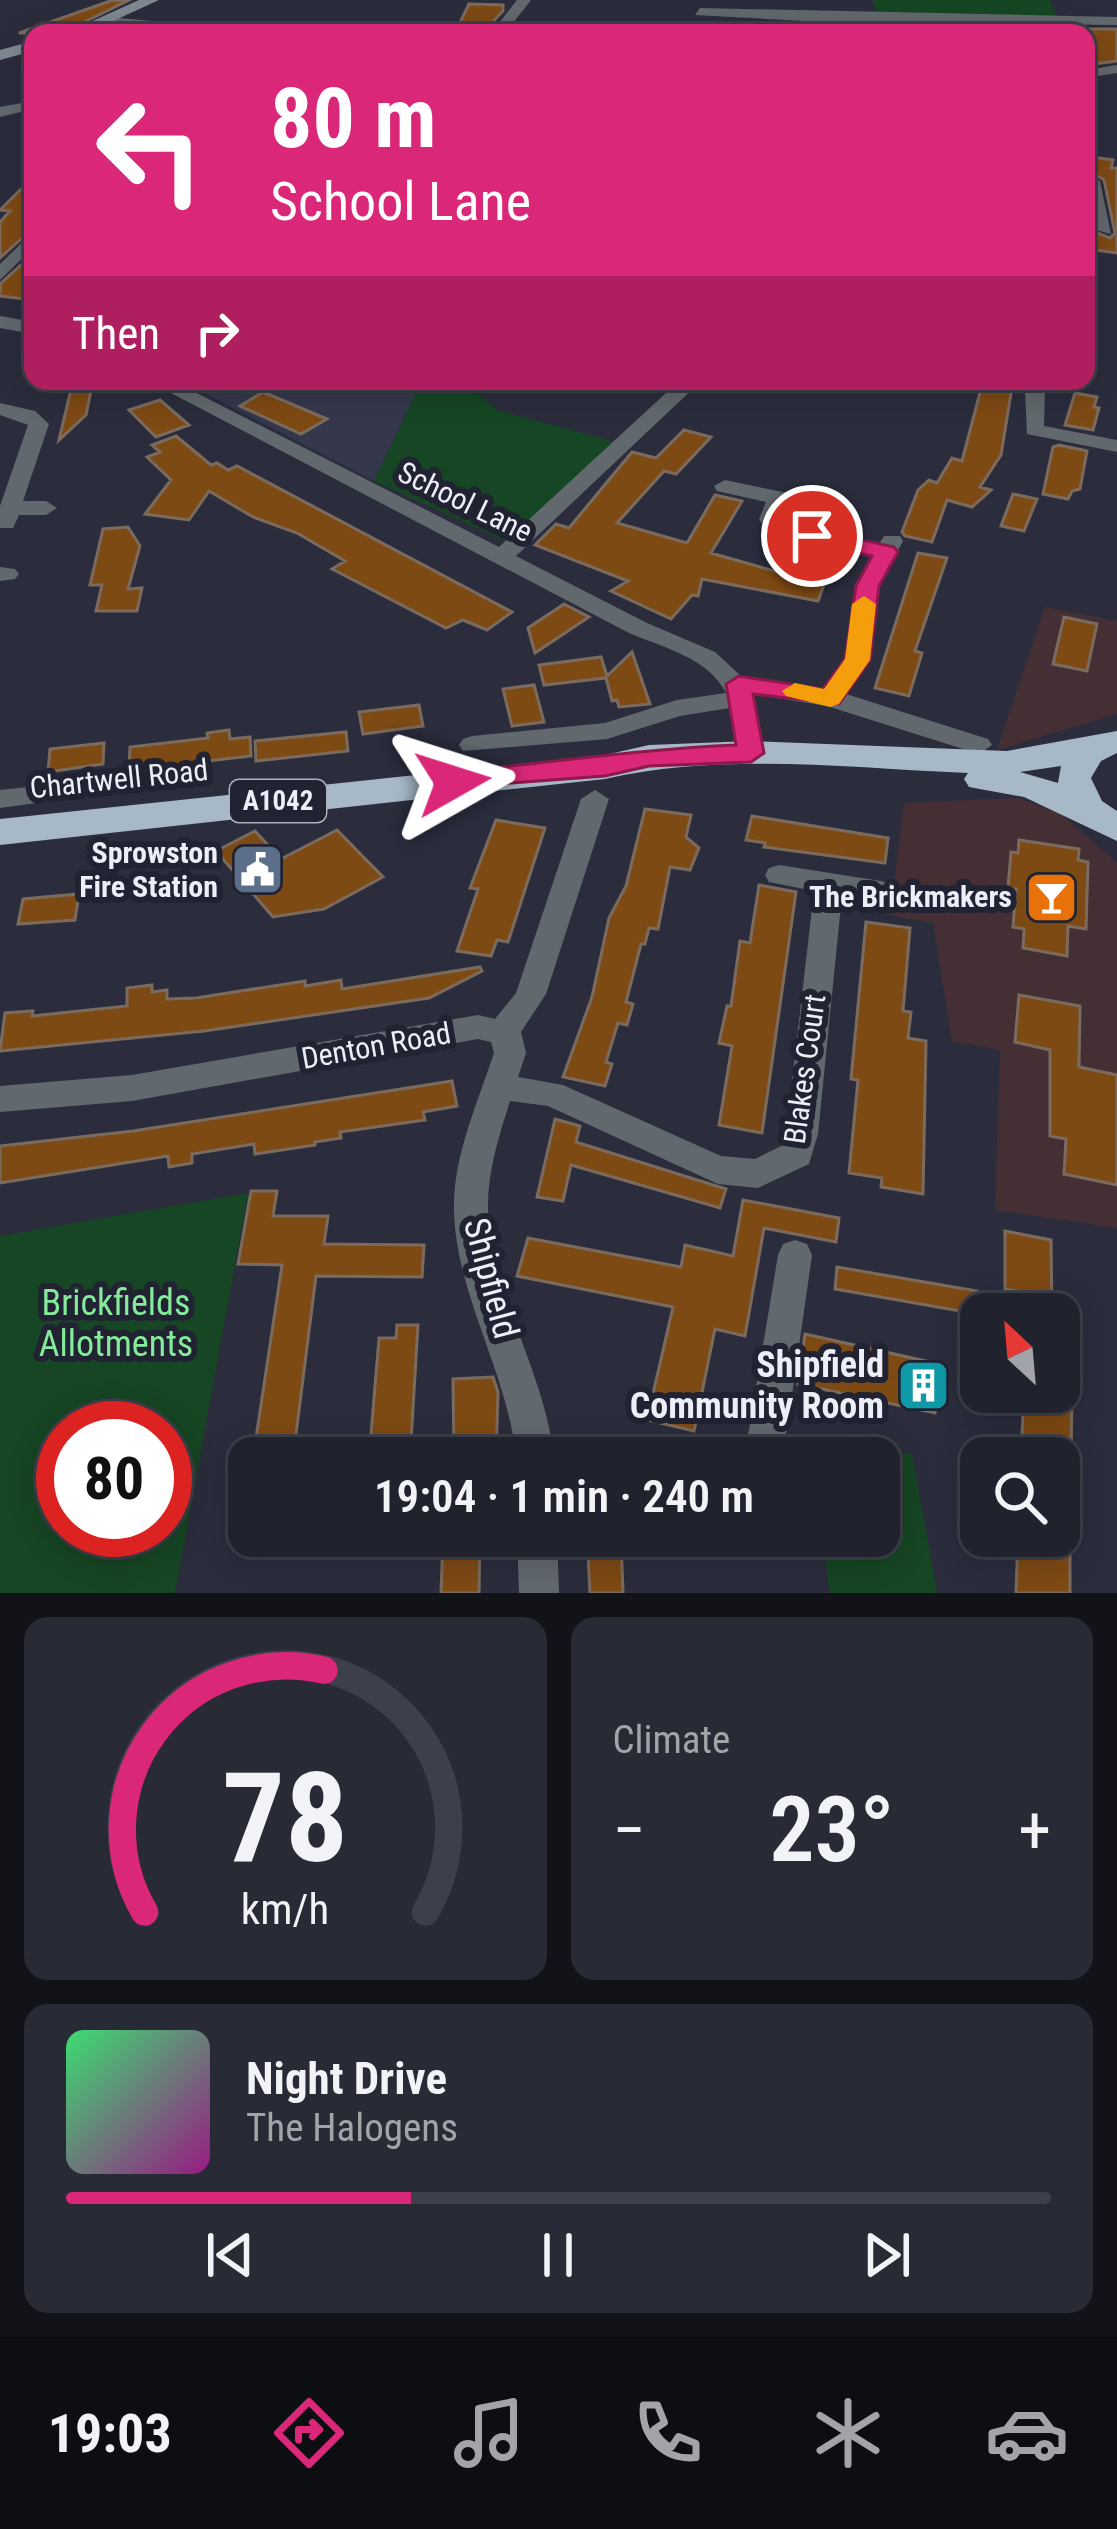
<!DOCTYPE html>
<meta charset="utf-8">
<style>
:root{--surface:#20222e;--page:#282a36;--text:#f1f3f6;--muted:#a2a4aa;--line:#3d3f4a;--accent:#db2777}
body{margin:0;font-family:"Roboto Condensed",sans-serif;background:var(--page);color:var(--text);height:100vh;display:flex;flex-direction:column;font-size:45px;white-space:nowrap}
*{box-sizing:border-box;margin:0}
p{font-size:39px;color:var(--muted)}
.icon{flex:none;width:66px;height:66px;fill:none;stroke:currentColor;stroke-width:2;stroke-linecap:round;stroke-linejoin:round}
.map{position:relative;height:1593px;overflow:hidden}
.side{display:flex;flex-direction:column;gap:24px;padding:24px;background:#121319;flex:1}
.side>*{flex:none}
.hud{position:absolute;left:24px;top:24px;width:1071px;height:366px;border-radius:24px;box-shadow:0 6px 30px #0003,0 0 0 3px var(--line);background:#db2777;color:#fff;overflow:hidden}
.needle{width:78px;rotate:334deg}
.buttons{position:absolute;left:960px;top:1293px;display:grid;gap:24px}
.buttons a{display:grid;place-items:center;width:120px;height:120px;border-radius:24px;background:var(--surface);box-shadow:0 6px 30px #0003,0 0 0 3px var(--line);font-size:60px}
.speed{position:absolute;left:36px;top:1401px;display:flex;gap:24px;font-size:60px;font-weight:700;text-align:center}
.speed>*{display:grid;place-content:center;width:156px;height:156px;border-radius:50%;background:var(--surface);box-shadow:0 6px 30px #0003,0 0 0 3px var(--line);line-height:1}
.speed .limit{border:18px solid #d22;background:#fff;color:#111}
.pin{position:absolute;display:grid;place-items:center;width:102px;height:102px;color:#fff;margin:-51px;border:6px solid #fff;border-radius:50%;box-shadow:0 3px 12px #0007}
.me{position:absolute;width:132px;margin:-66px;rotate:84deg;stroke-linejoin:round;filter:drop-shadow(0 0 9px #0008)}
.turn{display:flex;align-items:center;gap:42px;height:252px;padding:0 48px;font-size:54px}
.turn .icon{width:156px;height:156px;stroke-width:2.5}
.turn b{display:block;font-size:84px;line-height:102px}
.then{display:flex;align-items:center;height:114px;padding:0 48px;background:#0003;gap:24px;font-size:45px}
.big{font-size:90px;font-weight:600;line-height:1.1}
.side .widget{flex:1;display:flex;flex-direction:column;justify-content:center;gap:18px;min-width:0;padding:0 42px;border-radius:24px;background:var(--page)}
.side .dial{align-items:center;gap:0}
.dial svg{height:312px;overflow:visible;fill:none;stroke:var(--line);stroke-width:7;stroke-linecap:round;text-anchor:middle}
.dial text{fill:var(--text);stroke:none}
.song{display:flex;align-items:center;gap:36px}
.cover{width:144px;height:144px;border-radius:18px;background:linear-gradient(135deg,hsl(140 70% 55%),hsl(310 70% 35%))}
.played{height:12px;border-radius:6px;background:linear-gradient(90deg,var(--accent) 35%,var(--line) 35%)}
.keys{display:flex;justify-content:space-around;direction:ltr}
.heat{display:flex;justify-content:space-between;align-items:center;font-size:66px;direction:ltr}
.side .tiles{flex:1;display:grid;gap:24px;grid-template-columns:1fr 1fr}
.widget:last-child{grid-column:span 2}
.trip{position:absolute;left:228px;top:1437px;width:672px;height:120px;border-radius:24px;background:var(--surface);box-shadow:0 6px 30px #0003,0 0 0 3px var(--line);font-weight:600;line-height:120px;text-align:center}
.tabs{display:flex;height:192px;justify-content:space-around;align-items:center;background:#0d0e12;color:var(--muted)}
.tabs .icon{width:84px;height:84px}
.tabs .active{color:var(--accent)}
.tabs b{font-size:54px;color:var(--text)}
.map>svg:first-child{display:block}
.commercial{fill:#443034}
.built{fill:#35384c}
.green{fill:#164623;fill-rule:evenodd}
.building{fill:#7e4a14;stroke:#7b6b5e;stroke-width:3}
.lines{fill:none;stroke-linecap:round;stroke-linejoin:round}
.street{fill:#62696e;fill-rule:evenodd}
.secondary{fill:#7e8992;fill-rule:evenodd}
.highway{fill:#a7b8c7;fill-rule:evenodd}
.route{fill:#db2777;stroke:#8e194d;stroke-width:3}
.slow{fill:#f59e0b}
.labels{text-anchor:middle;stroke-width:12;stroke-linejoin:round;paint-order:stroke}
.shield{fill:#212332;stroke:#afb1bd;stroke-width:3}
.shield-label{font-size:27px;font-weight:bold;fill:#eceef8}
.street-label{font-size:30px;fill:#eceef8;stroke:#212332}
.poi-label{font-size:30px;font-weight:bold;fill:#eceef8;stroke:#212332;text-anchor:end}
.near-street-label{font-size:36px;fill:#eceef8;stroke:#212332}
.near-park-label{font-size:36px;fill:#83eb9a;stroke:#212332}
.near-poi-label{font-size:36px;font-weight:bold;fill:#eceef8;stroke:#212332;text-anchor:end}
</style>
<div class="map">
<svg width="1117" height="1593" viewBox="0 0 1117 1593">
<rect width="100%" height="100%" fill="#2b2d3d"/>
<!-- commercial -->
<path class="commercial" d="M1045,607l72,14v93l-120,36z
M1017,798l43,15 57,50v365l-122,-18 5,-160 -48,-9 -19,-118 -43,-8 14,-112z"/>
<!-- built -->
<path class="built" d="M181,381h241l-48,100z"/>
<!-- green -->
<path class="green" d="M873,0h176l10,18 -181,-3z
M422,381l43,3 32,26 122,33 -105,102 -140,-64z
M248,1193l-73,400h-175v-357zM63,1428h102v102h-102z
M912,1454l25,139h-107l-8,-57h57v-78l-68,-2z"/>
<!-- building -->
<path class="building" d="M113,0l14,1 -65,32h-43z
M469,4l34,1v6l-21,22h-27z
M1056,29h61v32l-31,4v-32z
M1086,156l27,4 -2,8h6v85l-28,-4 -3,-5v-46l6,33 18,7 5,-5 -11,-53 -18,-12z
M33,177v51l-33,30v-36l10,-11 -10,-1z
M33,254v46l-33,-4v-12z
M73,381h20l-7,34 -27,25z
M983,381h30l-12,74 -21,32 11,3 -19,17 -25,-7 -15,42 -27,-6 -3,-4 16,-42 11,-10 8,3 15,-25 10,3z
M263,392l64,27 -26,15 -61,-28z
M1075,393l22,4 -3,10 5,1 -6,22 -28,-5z
M160,400l29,25 -33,12 -27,-27z
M684,430l27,7 -35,37 -12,-3 -47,52 70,20 28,-48 27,6 -31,52 74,21 4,-10 11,2 2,-5 29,5 -13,35 -116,-22 -4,17 -6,-1 -21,24 -60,-28 17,-10 -93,-36 21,-21 13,4 63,-76 24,6z
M176,436l35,29 6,-2 11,7 9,-4 275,146 -25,18 -24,-10 -17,8 -114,-59 13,-8 -48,-28 -44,-16 -44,-26 -20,29 -44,-6 26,-34 -24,-23 13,-5 -8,-7z
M1059,445l28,6 -7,38 -8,2 -4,8 -25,-5 10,-47z
M1013,494l24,5 -13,32 -23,-5z
M128,527l12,19 -12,43 14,-1 -5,23h-41l6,-26h-12l13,-56z
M918,553l29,5 -32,93 7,2 -13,43 -34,-8z
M564,604l25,13 -54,36 -7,-25z
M1064,617l33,7 -10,47 -34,-7z
M632,652l18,52 -31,3 -2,-7 -5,1 -6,-23 -62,7 -5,-20 62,-8 6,19z
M534,685l10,37 -32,4 -9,-37z
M419,705l4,21 -60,8 -4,-22z
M229,730l1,9 20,-2 1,19 -61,7v11l-22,2v-11l-39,4 1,-22 78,-9 -1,-5z
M346,732l2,19 -92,10 -1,-20z
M104,743l-1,21 -55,8 2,-23z
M645,809l46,6 -5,22 13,11 -9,22 -20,-3 -12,62 -9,-1 -4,16h-4l-15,58 7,2 -6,21 -9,-2 -12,39 6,2 -7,22 -42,-9 29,-80 17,-79 17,-32z
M752,816l136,22 -3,25 -121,-16 1,-4 -19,-3z
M496,820l49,8 -37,114 -11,-2 -6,16 -34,-5 21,-62 -8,-1z
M337,830l46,47 -59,32 -51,8 -57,-66 39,-20 26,28z
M1019,840l60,9 -1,11 10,2 -2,67 -18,-3 -1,30 -44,-8 1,-19 -11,-2 3,-38 -8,-1 3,-36 7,1z
M759,885l37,7 -34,241 -43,-8 13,-79 -13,-3 8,-37h4l9,-65 10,2z
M79,894l-4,26 -57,4 5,-25z
M866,922l44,6 -7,83 8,1 -3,26 18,3 -3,153 -42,-7 1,-9 -33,-5 9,-93 -7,-1z
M480,967l2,4 -53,27 -225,33 -204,20 5,-38 28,-2 -1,5 95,-10v-18l25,-3v7l15,-2v9l29,-1 109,-17v5l36,-6 1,9z
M1019,995l61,11 -1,61 38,8v110l-53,-11 2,-35 -16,-3v-86l-35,-8z
M452,1081l5,25 -34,6 2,8 -85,12 1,6 -26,4v3l-60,9 -1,-10 -62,10v9l-23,4 -1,-11 -168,27v-37l133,-15z
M555,1119l25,7 -4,16 150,47 -6,19 -149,-43 -8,36 -26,-4z
M251,1191h26l-4,25h55l-4,28 100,1 -2,32 -106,-1 -23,182h-40l29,-193 -44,-1z
M743,1200l96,18 -3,24 -72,-14 -19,108 -30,-7 -21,102 -47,-11 26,-113 -156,-31 11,-38 153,29 4,-22 48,11z
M1005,1231l46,9 1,74h-25l1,-21 -23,-4z
M837,1267l140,24v23l-142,-25z
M397,1325h21l-8,133h-41l10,-120h17z
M805,1334l134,30 -4,49 -137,-29z
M493,1377l5,15 -2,66h-42l-1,-79z
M1024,1392h48l-1,66h-50z
M443,1536h37l-1,57h-38z
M587,1536h34l2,57h-33z
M1018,1536h52v57h-54z"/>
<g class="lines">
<!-- street -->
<path class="street" d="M517,0h14l-26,33h-14z
M700,8l417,9v8l-295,-3 -127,-7z
M107,17l136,12 7,4 -148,-9z
M1117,65v8l-31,5v-8z
M33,101v8l-33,8v-10z
M1086,172l14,9 11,53 -15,-4z
M33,232v16l-33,32v-16z
M0,316l33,6v12l-33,-6z
M148,381h25l326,166 180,-166h22l-185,175 131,67 68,29 27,25 82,12 22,-30 9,-74 17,-29 -105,-23 -8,-14 7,-17 -49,-11 -3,-5 11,-6 62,13 3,5 -7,25 96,21 5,-8h16l3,5 -24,44 -9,75 -24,34 142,45 4,6 -13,9 -152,-48 -74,-12 10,59 -13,9 -13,-9 -7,-45 -50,8 -73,23 -144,12 -4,-6 4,-6 9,-3 133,-13 72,-23 49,-7c-17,-35 -64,-46 -97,-60z
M1035,385l10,6 -1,35 73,14v12l-90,-18 -2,-43z
M0,403l35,8 14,13 -26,77h23l11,7 -11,7h-27l-6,13h-13v-22l28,-81 -28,-10z
M0,567l15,2 4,5 -4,5 -15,2z
M56,784l13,9 -3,6 -66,9v-18z
M595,790l14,9 -63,195 -25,38 5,21 -8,24 45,8 158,71 34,3 28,-14 3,-11 28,-243 -45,-9 -4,-7 4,-7 10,-3 102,16 10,3 4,7 -4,7 -10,3 -39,-6 -24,239 -9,30 -51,24 -40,-4 -170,-78 -38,-5c-11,35 -23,72 -22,108 4,87 57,163 66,249h-38c-8,-87 -62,-165 -62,-252 0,-52 24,-104 40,-153l-3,-11 -13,-3 -346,62 -132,11v-26l132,-11 346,-60 17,4 21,-26 65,-194z
M795,1240l12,4 5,11 -25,175 -9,28h-38l9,-28 29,-175 5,-11z
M517,1536h40l2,57h-40z"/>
<!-- secondary -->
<path class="secondary" d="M139,0h20l-72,33h-21z
M33,41v10l-33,9v-10z"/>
<!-- highway -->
<path class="highway" d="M1117,731v22l-16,8 -10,17 11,23 15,10v30l-93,-44 -55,-10 -5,-8 4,-6c-119,-5 -246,-21 -363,6l-605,66v-26l605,-64 44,-10 101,-4 257,10zM1061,766l-3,17 -38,-11z"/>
</g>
<!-- route -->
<path class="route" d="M812,529l82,18 4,5 -19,34 -9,74 -31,44 -86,-10 11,59 -13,9 -102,4 -44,10 -161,12 -4,-6 13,-10c95,-9 188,-23 283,-27l-10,-61 13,-8 84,13 22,-30 11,-73 16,-30 -68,-15v-10z"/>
<!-- slow -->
<path class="slow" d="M864,596l12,8 -6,56 -31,44 -9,3 -44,-11 -4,-5 13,-8 29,6 21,-30 7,-55z"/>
<!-- icons -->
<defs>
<symbol id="civic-square" viewBox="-11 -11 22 22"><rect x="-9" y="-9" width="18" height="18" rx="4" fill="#5c6f8a" stroke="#212332"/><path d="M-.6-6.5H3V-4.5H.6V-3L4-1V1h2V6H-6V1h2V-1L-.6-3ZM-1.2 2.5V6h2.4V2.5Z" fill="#fff"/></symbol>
<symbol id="bar-square" viewBox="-11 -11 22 22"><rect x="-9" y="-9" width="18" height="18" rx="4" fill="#e8710a" stroke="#212332"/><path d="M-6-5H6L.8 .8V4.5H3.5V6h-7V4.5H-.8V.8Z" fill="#fff"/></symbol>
<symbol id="building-square" viewBox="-11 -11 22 22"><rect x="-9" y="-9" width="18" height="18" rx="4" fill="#0f9aa8" stroke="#212332"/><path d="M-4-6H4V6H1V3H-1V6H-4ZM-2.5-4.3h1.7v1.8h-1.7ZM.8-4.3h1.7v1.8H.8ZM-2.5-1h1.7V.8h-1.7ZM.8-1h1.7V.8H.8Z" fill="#fff"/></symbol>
</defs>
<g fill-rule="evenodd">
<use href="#civic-square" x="228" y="840" width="59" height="59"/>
<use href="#bar-square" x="1022" y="868" width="59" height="59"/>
<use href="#building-square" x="894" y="1356" width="59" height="59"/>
</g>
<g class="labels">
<!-- shield labels -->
<rect class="shield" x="230" y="780" width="96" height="42" rx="9"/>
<g class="shield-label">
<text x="278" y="810">A1042</text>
</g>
<!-- street labels -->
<g class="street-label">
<text transform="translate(465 502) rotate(26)" y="10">School Lane</text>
<text transform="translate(119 779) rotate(-6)" y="10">Chartwell Road</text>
<text transform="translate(376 1046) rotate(-10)" y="10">Denton Road</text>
<text transform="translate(805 1069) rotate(-82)" y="10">Blakes Court</text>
</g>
<!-- poi labels -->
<g class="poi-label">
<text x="218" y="863">Sprowston<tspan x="218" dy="34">Fire Station</tspan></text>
<text x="1012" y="907">The Brickmakers</text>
</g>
<!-- near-street labels -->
<g class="near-street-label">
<text transform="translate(492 1278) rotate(75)" y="13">Shipfield</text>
</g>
<!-- near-park labels -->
<g class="near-park-label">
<text x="116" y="1315">Brickfields<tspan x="116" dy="41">Allotments</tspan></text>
</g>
<!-- near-poi labels -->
<g class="near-poi-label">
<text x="884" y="1377">Shipfield<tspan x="884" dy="41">Community Room</tspan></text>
</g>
</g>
</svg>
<div class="buttons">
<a><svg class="needle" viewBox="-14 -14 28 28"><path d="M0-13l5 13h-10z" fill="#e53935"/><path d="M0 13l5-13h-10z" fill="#a2a4aa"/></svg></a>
<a><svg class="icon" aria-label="search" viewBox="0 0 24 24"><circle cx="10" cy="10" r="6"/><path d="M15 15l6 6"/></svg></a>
</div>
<div class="speed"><div class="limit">80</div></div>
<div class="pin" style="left:812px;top:536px;background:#d93025"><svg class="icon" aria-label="arrive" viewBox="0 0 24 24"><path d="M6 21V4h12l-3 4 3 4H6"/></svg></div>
<svg class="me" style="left:453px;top:782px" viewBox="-20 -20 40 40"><path d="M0-17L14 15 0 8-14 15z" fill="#db2777" stroke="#fff" stroke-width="4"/></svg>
<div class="trip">19:04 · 1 min · 240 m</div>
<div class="hud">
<div class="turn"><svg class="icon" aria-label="left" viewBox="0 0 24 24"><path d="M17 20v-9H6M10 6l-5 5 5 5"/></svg><div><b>80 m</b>School Lane</div></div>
<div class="then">Then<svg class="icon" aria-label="right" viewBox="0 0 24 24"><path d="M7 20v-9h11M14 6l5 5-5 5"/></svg></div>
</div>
</div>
<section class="side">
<div class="tiles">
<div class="widget dial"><svg viewBox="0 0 100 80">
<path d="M14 69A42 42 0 1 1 86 69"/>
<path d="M14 69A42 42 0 0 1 60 7" stroke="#db2777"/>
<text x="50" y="56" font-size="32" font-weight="700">78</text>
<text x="50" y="72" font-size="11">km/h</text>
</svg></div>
<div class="widget"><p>Climate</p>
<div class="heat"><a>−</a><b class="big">23°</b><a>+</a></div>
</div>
<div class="widget">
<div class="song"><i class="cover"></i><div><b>Night Drive</b><p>The Halogens</p></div></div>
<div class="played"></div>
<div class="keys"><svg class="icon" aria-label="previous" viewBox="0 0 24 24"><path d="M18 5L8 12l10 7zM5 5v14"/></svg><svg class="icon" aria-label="pause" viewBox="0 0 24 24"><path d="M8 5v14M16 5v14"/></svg><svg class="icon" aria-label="next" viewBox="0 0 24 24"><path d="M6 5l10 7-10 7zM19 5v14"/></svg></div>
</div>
</div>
</section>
<nav class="tabs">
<b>19:03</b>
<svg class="icon active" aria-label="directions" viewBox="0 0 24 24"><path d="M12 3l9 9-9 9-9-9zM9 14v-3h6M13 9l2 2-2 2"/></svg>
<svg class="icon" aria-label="music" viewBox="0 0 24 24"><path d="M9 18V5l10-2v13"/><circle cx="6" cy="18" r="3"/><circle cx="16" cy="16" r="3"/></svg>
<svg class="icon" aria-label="phone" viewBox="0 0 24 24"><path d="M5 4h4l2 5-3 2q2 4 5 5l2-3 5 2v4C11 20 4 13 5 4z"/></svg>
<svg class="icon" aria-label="climate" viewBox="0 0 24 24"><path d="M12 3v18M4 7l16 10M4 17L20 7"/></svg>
<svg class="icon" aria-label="car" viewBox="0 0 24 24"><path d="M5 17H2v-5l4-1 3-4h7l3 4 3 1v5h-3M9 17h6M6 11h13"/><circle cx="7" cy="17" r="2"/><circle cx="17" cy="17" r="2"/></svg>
</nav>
